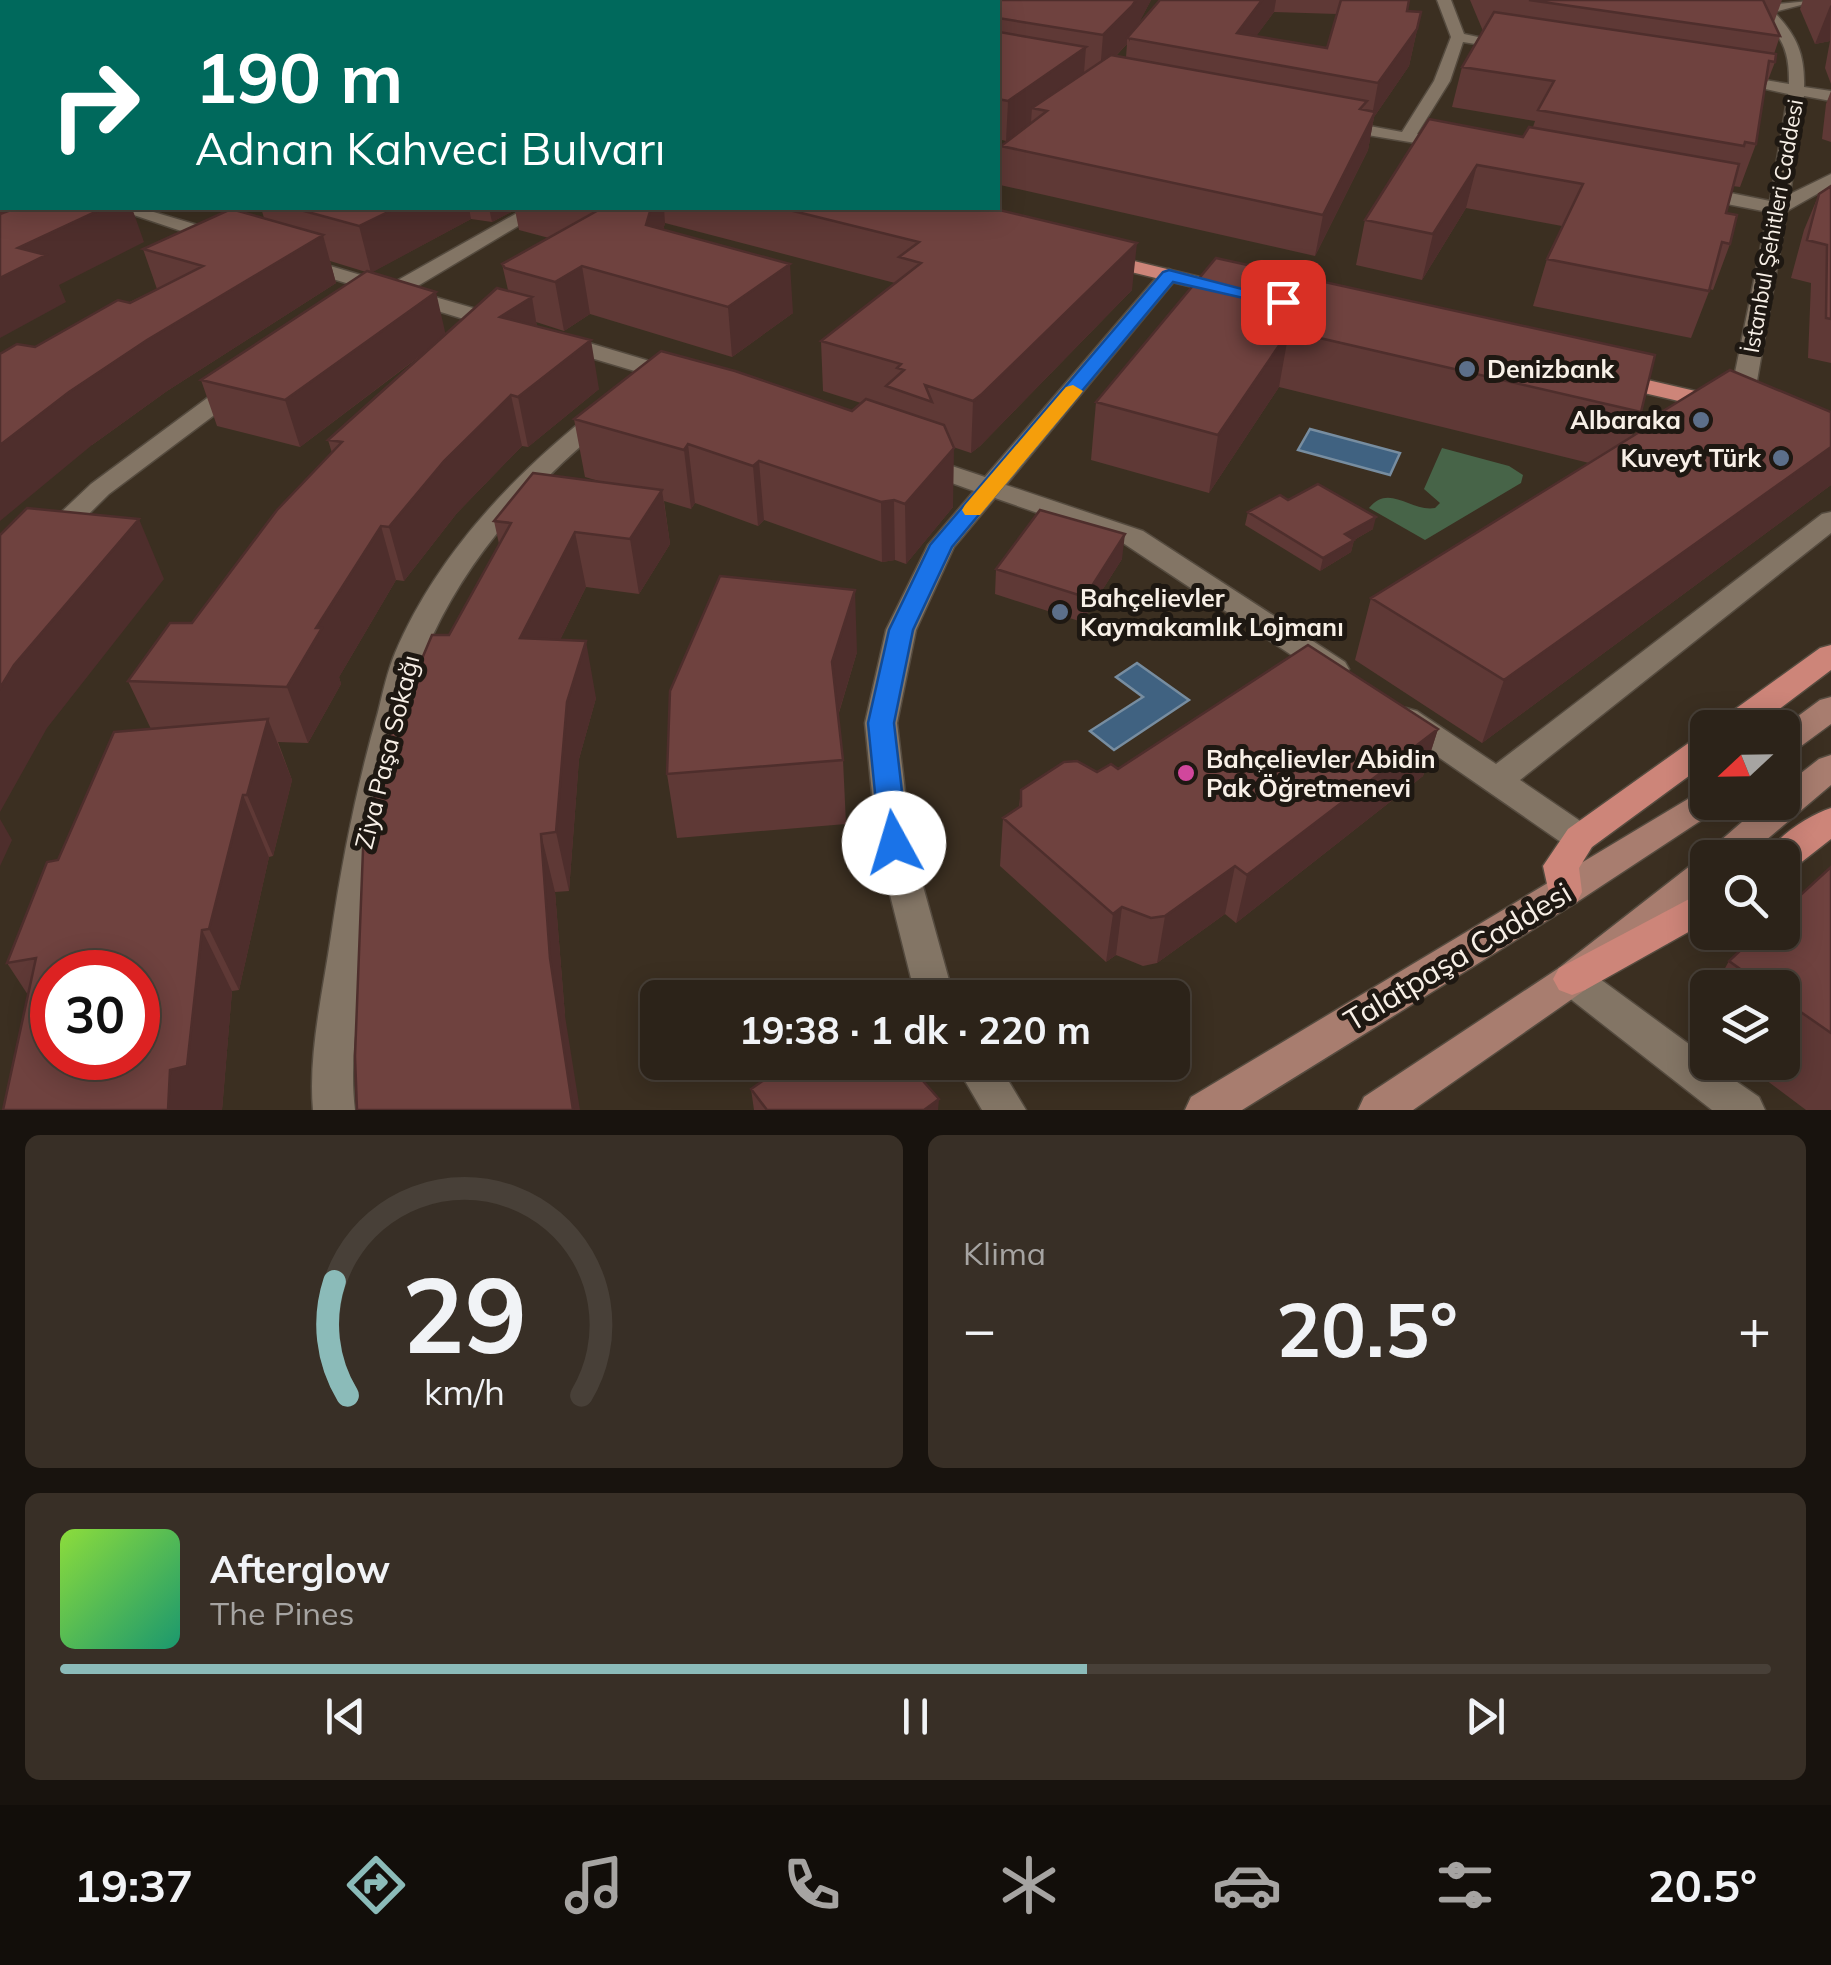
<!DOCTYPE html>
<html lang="tr">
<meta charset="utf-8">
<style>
:root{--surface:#2c2319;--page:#382f26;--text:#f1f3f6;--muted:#a6a4a2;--line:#484038;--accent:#8bbbb9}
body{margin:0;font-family:Mulish,sans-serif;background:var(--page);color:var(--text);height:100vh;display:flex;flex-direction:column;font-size:38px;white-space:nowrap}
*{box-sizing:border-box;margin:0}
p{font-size:32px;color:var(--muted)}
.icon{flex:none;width:55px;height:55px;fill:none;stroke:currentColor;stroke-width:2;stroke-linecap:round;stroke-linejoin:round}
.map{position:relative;height:1110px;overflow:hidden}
.details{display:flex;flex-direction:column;gap:25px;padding:25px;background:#18130e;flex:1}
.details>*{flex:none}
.banner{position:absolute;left:0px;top:0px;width:1000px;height:210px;box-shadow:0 5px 25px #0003,0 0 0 2px var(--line);background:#00695c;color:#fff;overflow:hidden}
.needle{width:65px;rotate:248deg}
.tools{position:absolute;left:1690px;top:710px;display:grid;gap:20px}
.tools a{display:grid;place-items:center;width:110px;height:110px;border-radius:15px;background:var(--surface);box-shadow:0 5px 25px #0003,0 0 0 2px var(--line);font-size:50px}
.speed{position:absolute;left:30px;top:950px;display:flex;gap:20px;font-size:50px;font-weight:700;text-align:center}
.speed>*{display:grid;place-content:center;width:130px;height:130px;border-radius:50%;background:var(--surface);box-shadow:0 5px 25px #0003,0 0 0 2px var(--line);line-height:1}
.speed .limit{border:15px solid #d22;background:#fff;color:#111}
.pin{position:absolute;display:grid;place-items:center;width:85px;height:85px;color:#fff;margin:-42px;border-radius:20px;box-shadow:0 5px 15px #0006}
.me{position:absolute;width:110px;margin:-55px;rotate:354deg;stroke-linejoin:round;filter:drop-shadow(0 0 8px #0008)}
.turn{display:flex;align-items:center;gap:35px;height:210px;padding:0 30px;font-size:45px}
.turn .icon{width:130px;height:130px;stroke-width:2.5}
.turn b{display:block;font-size:70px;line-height:85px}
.big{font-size:75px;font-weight:700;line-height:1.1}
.details .tile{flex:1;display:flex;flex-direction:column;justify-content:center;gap:15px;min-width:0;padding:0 35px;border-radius:15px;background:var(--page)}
.details .dial{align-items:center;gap:0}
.dial svg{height:260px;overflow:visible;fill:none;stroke:var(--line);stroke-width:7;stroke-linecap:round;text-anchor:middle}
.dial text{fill:var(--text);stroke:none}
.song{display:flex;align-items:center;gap:30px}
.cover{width:120px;height:120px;border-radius:15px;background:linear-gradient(135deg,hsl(90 70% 55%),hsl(160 70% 35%))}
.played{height:10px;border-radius:5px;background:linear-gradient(90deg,var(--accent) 60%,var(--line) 60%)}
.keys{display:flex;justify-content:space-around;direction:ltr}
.heat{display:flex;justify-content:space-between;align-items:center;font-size:55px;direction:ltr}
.details .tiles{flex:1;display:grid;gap:25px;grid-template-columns:1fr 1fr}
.tile:last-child{grid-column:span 2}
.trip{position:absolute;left:640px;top:980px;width:550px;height:100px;border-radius:15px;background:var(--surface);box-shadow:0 5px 25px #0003,0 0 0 2px var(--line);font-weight:700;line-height:100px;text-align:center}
.tabs{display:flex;height:160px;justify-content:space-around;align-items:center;background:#120e0a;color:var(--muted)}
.tabs .icon{width:70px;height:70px}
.tabs .current{color:var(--accent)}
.tabs b{font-size:45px;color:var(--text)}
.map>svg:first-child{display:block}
.green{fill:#476448}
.water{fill:#406281;stroke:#778da0;stroke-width:2.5}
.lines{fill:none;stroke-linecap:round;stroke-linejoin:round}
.minor-casing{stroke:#554b3f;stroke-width:3}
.secondary-casing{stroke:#554b3f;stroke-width:3}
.primary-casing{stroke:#554b3f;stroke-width:3}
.minor{fill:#837565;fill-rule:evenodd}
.secondary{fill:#a87d6f;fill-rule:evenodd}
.primary{fill:#cd8579;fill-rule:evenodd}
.wall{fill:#5f3936;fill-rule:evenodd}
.shaded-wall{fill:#4e2e2c}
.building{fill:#6f423f;stroke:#4e2e2c;stroke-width:2.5;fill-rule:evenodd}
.route{fill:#1a73e8;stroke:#114b97;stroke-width:2.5}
.slow{fill:#f59e0b}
.service-dot{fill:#5c6f8a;stroke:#1e1812;stroke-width:4}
.hotel-dot{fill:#d1479c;stroke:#1e1812;stroke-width:4}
.labels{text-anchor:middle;stroke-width:10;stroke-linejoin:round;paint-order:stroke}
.far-street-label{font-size:22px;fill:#f8f0e7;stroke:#1e1812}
.poi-label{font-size:25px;font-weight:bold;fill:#f8f0e7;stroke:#1e1812;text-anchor:start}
.street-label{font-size:25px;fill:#f8f0e7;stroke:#1e1812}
.near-street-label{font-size:30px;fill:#f8f0e7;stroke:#1e1812}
</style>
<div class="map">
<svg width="1831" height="1110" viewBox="0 0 1831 1110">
<rect width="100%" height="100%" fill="#3b2f21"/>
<!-- green -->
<path class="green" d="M1442,448l67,18 14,9 -2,8 -96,57 -56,-32c20,-25 41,4 66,0l5,-5 -16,-14z"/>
<!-- water -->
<path class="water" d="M1310,429l90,24 -10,22 -92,-25z
M1137,663l52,37 -75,50 -24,-19 53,-34 -27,-20z"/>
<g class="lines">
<defs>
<path id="minor" d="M1437,0h14l13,34 56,12 -7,4 -50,-8 -13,39 -33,53 41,8v8l-127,-21 -2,-4 8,-5 65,12 32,-51 17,-44z
M1739,0h17l10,5 54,-5 -46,12c23,23 31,43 30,75l27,4v10l-27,-5 -14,98 41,-20v12l-44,25 -32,181 -12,7 -12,-7 37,-180 -72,-14 -9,-6 9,-6 74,15 18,-107 -67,-15 8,-5 60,10c1,-49 -17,-55 -50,-84z
M113,208h27l88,26 3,4 -3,4h-14z
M526,208h22l-137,82 100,29 3,5 -11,7 -108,-33 -18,2 -1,-8 -83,-25 -3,-4 10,-6 91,27z
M1169,269l10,6 -3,4 -170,206 137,46 202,131 4,7 -4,7 -11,3 -11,-3 -200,-133 -128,-45 -41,49 -38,83 -19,93 14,120 43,155h-38l-39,-155 -12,-120 21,-93 42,-85 46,-54 -64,-23 -4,-5 13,-8 66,22 177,-206z
M559,334l124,37 4,5 -12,7 -124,-37 -3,-5z
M241,377l12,7 -4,5 -140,105 -99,98 -10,3v-25l91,-86 142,-105z
M606,406l8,2 4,5 -4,5c-78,63 -150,140 -189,235 -7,19 -11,39 -16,58 -19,74 -32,149 -41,225 -7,55 -20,118 -13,174h-42c-5,-56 10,-119 18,-174 11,-76 26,-151 47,-224 5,-20 9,-40 17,-59 42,-99 120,-180 203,-245z
M1831,512v21l-311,247 72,49 5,9 -5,9 -12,4 -12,-4 -173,-120 -5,-8 5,-8 11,-3 11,3 79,53 326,-250z
M1572,963l13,5 123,90v4l51,35 6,13h-53l-153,-120 -6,-11 6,-11z
M954,1062h43l29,48h-44z"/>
<path id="secondary" d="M1831,697v27l-38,28 -11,3v-27l38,-28z
M1831,755v30l-86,73h-37v31l-123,101 -172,120h-55l6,-13 195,-129 145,-113 61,-53h17v-14l37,-29z
M1708,787v15h15l-3,6 -143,94 -335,208h-57l6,-13z"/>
<path id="primary" d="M66,0h19l1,2h-18z
M99,0h18l1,2h-17z
M136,0h19l1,2h-18z
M176,0h20l1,2h-19z
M1101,253l136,33 3,4 -10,6 -136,-33v-8z
M1613,372l117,27 4,5 -12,7 -117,-27 -4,-5 4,-5z
M1831,645v25l-77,58h-39l5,-8 100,-72z
M1708,734v28l-116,85 -13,21 3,24 -5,10 -13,4 -13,-4 -8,-36 25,-37 129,-92z
M1831,808v31l-37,29 -12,4v-14h-17c10,-21 44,-43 66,-50z
M1708,889v32l-123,69 -13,5 -13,-5 -6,-11 6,-11z"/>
</defs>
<!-- minor casing -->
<use href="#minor" class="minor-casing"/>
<!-- secondary casing -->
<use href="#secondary" class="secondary-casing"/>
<!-- primary casing -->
<use href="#primary" class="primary-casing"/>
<!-- minor -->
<use href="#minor" class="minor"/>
<!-- secondary -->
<use href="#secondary" class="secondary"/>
<!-- primary -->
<use href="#primary" class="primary"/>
</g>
<!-- wall -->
<path class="wall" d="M206,0h945l-15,28 24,-28h249l-2,11 14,1 -12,54 -35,51 -6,33 -53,106 -315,-71 1,-39 30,-24 -25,19 -8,-2v-137h-786zM1274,12l63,2 -10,34 -71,-12zM1127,44l-1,13 -10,-1z
M1470,0h312l-8,22 6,14 -6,18 1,8 -10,26 -9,56 -16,43 -7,-1 -7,27 4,31 -17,46 -3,-1 -19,49 -158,-32 14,-47 15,-33 -96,-18 -44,72 -66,-15 9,-45 158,-83 10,-10 2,-6 -83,-14 10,-40 21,-36z
M1803,0h28v84l-6,-16 5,-27 -15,3 -15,-35z
M1831,91v51l-9,-3 4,-35z
M1831,186v177l-23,-5 3,-75 -20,-5 13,-48 15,-36z
M261,208h730l141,82 -152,156 -9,7 -18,-6v60l-47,57 -11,-4 -13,2 -118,-42 -6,6 -63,-23 -4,6 -27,-8 6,43 -31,50 -53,-7 -26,53 36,58 -17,61 -10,132 -14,1 10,124 -116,-381 50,-91 -5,-23 108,-39 -17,-5 -11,-58 278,-8 9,-8 -38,-12 -2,-50 74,-58 -230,-60 -2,7 130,83 -61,44 -142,-43 -26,17 -28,-9 1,4 62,63 -71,58 -6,-1 -65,67 -53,68 -8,-1 -57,97 2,7 -33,59 -30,-1 14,38 -19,76 -4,1 -30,133 -7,1 -10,119h-219l25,-115 -21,-32 51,-103 93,-131 -23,-48 64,-58 140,-170 -4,-13 95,-86 -123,93 -83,-21 -16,-46 165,-108 -36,-11 6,22 -169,108 -75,54 -57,-98 122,-58 -14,-40 121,-31zM515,210l4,20 30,8 -47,26 6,26 -62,44 -74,-62 99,-53 21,3z
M1216,258l425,154 -9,24 21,-13 2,-7 176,-4v73l-349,258 -127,-83 16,-62 218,-135 -310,-76 -70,106 -118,-33 5,-58z
M1288,500l85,29 -19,11 -3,12 -31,19 -75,-46 3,-13z
M1122,559l-40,63 -87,-28 1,-25z
M857,652l-19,64 5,44 3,64 -169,14 -10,-64z
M1438,729l-15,47 -187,147 -11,-9 -68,49 -14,3 -27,-11 -10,7 -106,-96 3,-48 16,-11 2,-17 97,-21z
M1831,867v243h-25l-64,-48h40v-74h-68l15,-27z
M1708,998v39l-16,-12z
M751,1089l187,21h-184z"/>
<!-- shaded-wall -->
<path class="shaded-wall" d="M253,0h27v2h-26z
M1136,0h15l-22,42v-3l-2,-1v6l-27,28 3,-37z
M1262,0h14l-2,12 -34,46 -3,-25z
M1831,5l-1,36 -15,3 15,-38z
M1421,12l-12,54 -35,51 -6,33 -53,106 8,-41 48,-94 7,-38z
M1086,47l-3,38 -51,23 -1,14 -25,19 2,-40z
M2,53v29l-2,-6v-21z
M1477,165l-11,43 -44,72 11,-46z
M2,194v14h64l-66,42v-55z
M104,208h28l12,34 -85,43 7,17 -66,36v-60l18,-30z
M396,208h73l2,11 -100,54 -12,-47z
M489,208h26v2l-23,12z
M651,208h13l1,15 -13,49 -6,-47z
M323,235l13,48 -169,108 -75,54 -92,76v-76l69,-53 78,-52z
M1137,243l-5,47 -152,156 -9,7 2,-52z
M790,264l3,49 -61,44 -4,-50z
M582,266l8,48 -26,17 -9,-49z
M436,292l10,44 -146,111 -15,-47z
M532,297l8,48 -40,-28z
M1289,331l-10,56 -70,106 9,-58z
M591,340l8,49 -71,58 -10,-50z
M511,395l11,51 -65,67 -53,68 -15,-54 55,-66z
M688,444l7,59 -4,6 -7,-59z
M1831,447v38l-349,258 22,-63z
M954,448l-1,59 -47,57 -1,-60z
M759,461l5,59 -6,6 -5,-60z
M662,490l8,54 -31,50 -9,-55z
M894,500l1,60 -13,2 -1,-60z
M1376,517l-3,12 -19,11 -3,12 -31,19 3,-13 22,-24z
M139,519l25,60 -117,149 -47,84v-124l14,-23z
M381,526l15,54 -57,97 2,7 -33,59 -21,-56 29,-59z
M575,532l11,55 -53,108 -13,-57z
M1125,534l-3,25 -40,63 3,-25z
M855,590l2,62 -22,73 -3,-63z
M586,641l10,57 -17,61 -10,132 -13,-59 11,-130z
M268,719l24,61 -19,76 -26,-61z
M1438,729l-15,47 -187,147 11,-48z
M243,795l26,62 -30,133 -30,-61z
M0,819l12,21 -12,26z
M541,834l14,58 10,124 15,94h-7l-23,-152z
M1235,866l-10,48 -68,49 8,-47z
M1122,907l-6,48 -10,7 7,-48z
M202,930l30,61 -10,119h-54l2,-40z
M939,1099l-1,11h-14z"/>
<!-- building -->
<path class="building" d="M0,0h50l6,2h-54v51l-2,2z
M367,0h769l-4,6 -29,29 -105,-17v-16h-619z
M1160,0h102l-25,33 90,15 14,-48h68l-2,11 14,1 -4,17 -39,54 -251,-45z
M1529,0h234l17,36z
M1494,12l282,42 -1,8 -6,-1 -13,83 -11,-2 -1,4 -206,-36 16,-29 -92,-14z
M998,23l1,9 87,15 -78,54 -10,-2z
M1111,55l256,46 -7,8 15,3 -52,103 -322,-69 46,-35 -15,-3z
M2,69v125l-2,1v-125z
M1429,119l94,18 6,-10 210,37 -13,49 11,2 -7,29 -8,-2 -13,49 -162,-32 36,-75 -106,-19 -44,69 -68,-14z
M1831,186v133l-5,-1 1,-73 -20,-5 12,-46z
M16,208h88l-86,40 28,7 -46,23v-64z
M293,208h103l-37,18z
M599,208h52l-5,17 144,39 -62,43 -146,-41 -27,16 -50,-14 -3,-4 100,-56z
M781,208h210l146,35 -155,151 -9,7 -48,-16 7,17 -46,-16 18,-16 -7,-2 4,-4 -80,-23 100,-78 -22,-6 20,-15z
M231,209l92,26 -176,105 -78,52 -69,53v-91l17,-10 18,3 83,-47 12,3 73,-37 -60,-17z
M1216,258l439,97 -14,57 -352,-81 -71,104 -122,-33z
M367,271l69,21 -151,108 -84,-20z
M497,288l35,9 -32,20 91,23 -73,57 -7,-2 -67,66 -55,66 -8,-1 -65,102h6l-35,59 -159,-6 42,-58h22l85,-113 65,-68 -14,-2z
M661,351l74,20 117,40 14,-12 78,26 10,23 -49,56 -11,-4 -13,2 -122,-41 -6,5 -65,-22 -4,6 -110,-31z
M1730,370l101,42v35l-327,233 -133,-82 291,-180 -7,-2z
M533,473l129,17 -32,49 -55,-7 -55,106 66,3 -19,61 -11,130 -15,2 9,124 23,152h-216l-2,-54 8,-206 23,-106 46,-109h17l62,-112 -17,-2z
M1318,484l58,33 -31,17 9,6 -31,18 -75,-46 32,-17 8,5z
M27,508l112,11 -125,146 -14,23v-153z
M1040,510l85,24 -40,63 -89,-28z
M720,576l135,14 -23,72 11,98 -176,14 3,-83z
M1308,645l130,84 -191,146 -12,-9 -70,50 -14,2 -29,-11 -9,7 -110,-96 18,-12v-16l43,-28 13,-1 20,11 14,-8 7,5z
M268,719l-21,76h-4l-34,134 -7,1 -15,136 -17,4 -2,40h-165l33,-152 -29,5 40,-101 11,-2 56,-128zM52,972h86v86h-86z
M1831,867v166l-49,-34v-11h-15l-38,-27 31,-29h22v-20z
M790,1062h116l33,37 -15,11h-157l-16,-21z"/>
<!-- route -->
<path class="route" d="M1169,270l123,32 -9,5 -110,-25 -221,265 -39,83 -19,93 14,120 -4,8 -10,3 -10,-3 -4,-8 -12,-120 21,-93 41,-85 233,-273z"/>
<!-- slow -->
<path class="slow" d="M1073,385l10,6 -3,4 -100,120h-15l-3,-5 3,-5 101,-118z"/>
<!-- markers -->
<g class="service-dot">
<circle cx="1467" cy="369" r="10"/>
<circle cx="1701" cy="420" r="10"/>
<circle cx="1781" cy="458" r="10"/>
<circle cx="1060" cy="612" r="10"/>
</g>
<circle class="hotel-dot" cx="1186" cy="773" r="10"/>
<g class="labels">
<!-- far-street labels -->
<g class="far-street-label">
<text transform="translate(1773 226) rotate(-80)" y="8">İstanbul Şehitleri Caddesi</text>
</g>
<!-- poi labels -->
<g class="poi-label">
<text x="1487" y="378">Denizbank</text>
<text x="1681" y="429" text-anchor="end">Albaraka</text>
<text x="1761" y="467" text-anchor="end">Kuveyt Türk</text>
<text x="1080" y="607">Bahçelievler<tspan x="1080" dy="29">Kaymakamlık Lojmanı</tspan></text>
<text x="1206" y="768">Bahçelievler Abidin<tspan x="1206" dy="29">Pak Öğretmenevi</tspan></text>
</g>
<!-- street labels -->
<g class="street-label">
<text transform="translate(387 752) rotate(-76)" y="9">Ziya Paşa Sokağı</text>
</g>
<!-- near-street labels -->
<g class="near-street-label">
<text transform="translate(1458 957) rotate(-31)" y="10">Talatpaşa Caddesi</text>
</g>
</g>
</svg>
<div class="tools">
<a><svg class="needle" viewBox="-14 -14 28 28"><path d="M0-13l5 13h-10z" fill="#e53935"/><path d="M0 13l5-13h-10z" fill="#a6a4a2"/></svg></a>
<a><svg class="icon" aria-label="search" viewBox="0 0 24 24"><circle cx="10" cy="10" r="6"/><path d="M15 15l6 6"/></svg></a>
<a><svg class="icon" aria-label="layers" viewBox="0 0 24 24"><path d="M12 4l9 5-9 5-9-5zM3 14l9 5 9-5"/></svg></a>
</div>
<div class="speed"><div class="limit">30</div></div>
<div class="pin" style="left:1283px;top:302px;background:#d93025"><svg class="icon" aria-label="arrive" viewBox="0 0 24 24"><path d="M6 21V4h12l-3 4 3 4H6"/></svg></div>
<svg class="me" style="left:894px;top:843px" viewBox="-20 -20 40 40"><circle r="19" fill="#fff"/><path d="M0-13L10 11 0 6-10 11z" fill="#1a73e8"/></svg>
<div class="trip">19:38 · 1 dk · 220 m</div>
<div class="banner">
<div class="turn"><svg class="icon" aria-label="right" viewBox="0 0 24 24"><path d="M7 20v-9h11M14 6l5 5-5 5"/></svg><div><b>190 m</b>Adnan Kahveci Bulvarı</div></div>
</div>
</div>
<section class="details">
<div class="tiles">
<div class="tile dial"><svg viewBox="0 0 100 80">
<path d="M14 69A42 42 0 1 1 86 69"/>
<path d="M14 69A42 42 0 0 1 10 34" stroke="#8bbbb9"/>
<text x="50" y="56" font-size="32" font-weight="700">29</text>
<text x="50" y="72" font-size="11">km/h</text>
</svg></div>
<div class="tile"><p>Klima</p>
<div class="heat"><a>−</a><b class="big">20.5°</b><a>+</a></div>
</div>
<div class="tile">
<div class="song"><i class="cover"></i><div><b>Afterglow</b><p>The Pines</p></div></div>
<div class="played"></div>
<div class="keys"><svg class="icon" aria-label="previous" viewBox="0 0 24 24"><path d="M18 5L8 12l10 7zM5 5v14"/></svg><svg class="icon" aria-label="pause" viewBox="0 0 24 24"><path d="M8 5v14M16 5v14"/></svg><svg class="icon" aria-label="next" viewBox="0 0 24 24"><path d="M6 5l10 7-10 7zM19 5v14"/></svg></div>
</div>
</div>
</section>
<nav class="tabs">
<b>19:37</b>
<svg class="icon current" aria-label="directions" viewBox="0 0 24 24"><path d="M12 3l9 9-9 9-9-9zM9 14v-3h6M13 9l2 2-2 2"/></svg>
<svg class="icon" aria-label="music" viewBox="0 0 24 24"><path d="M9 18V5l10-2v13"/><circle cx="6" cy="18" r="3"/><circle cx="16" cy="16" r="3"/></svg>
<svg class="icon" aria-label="phone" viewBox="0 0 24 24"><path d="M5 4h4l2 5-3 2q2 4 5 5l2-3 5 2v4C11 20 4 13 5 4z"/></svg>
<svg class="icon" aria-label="climate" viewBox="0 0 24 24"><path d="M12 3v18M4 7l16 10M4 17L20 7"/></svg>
<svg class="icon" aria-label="car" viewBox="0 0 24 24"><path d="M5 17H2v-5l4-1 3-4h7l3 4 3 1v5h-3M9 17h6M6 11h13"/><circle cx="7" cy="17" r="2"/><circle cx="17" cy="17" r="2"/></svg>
<svg class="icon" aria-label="filters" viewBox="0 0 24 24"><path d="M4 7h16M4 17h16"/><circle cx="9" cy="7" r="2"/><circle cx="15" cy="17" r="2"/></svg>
<b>20.5°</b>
</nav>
